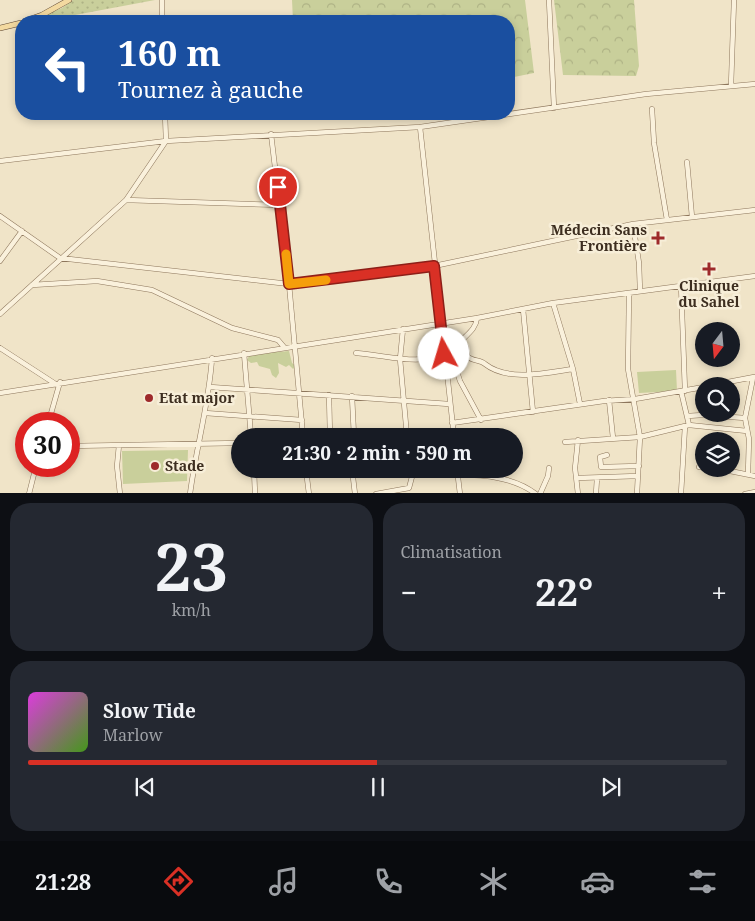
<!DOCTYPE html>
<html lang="fr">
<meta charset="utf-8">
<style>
:root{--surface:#171b24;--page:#242831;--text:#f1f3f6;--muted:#9ea1a6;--line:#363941;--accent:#d93025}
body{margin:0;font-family:"Noto Serif",serif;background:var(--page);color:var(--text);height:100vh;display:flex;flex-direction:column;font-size:19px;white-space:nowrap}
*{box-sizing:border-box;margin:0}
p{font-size:16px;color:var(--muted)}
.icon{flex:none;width:28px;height:28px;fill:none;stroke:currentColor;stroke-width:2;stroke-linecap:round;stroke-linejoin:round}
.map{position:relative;height:493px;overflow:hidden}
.side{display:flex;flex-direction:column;gap:10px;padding:10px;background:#0d0f14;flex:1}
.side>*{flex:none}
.banner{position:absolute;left:15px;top:15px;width:500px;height:105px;border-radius:20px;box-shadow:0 2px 8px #0003;background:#1a4fa0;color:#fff;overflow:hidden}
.needle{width:32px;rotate:196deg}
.buttons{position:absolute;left:695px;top:322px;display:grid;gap:10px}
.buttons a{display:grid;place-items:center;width:45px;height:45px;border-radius:50%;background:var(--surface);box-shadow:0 2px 8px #0003;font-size:25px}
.speed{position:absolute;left:15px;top:412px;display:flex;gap:10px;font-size:25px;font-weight:700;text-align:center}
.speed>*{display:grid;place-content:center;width:65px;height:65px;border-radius:50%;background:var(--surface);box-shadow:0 2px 8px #0003;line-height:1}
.speed .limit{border:8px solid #d22;background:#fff;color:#111}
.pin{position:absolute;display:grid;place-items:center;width:42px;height:42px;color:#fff;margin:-21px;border:2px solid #fff;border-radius:50%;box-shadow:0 1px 5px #0007}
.me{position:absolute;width:55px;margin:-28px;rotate:354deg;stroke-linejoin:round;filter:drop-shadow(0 0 4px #0008)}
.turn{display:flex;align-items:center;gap:18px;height:105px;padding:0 20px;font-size:22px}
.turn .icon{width:65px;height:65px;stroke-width:2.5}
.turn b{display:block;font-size:35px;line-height:42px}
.big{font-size:38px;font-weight:700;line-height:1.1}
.side .card{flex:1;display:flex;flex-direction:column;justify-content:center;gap:8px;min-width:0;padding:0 18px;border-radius:20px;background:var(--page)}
.side .dial{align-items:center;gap:0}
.dial b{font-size:65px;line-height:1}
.song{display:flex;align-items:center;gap:15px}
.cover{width:60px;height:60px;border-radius:8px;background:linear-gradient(135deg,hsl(300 70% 55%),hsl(100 70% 35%))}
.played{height:5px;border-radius:2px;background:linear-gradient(90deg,var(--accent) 50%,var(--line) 50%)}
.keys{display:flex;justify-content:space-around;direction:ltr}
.heat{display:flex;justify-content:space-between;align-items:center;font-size:28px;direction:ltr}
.side .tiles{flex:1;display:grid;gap:10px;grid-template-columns:1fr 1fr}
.card:last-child{grid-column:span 2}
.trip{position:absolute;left:231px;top:428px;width:292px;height:50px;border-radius:25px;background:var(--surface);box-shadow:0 2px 8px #0003;font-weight:700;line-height:50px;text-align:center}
.menu{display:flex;height:80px;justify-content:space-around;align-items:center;background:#090b0e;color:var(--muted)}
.menu .icon{width:35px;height:35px}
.menu .selected{color:var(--accent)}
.menu b{font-size:22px;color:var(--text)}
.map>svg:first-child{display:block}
.green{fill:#c9cf9b}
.forest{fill:url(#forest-crowns)}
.garden{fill:url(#garden-dots)}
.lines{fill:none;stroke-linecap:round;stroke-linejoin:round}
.minor-casing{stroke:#8d765c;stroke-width:5.5}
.major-casing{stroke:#5b4430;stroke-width:6}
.minor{stroke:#faf1dc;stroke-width:4.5}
.major{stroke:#f3d9a0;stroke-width:5}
.route-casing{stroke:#8d1f18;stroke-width:12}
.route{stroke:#d93025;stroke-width:9}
.slow{stroke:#f59e0b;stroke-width:9}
.poi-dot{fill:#9e2a2b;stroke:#f7eed8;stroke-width:2}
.labels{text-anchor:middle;stroke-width:5;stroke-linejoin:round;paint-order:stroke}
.poi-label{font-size:14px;font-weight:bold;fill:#3d2e20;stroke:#f7eed8;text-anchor:start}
</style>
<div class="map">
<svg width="755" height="494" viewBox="0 0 755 494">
<defs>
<pattern id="forest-crowns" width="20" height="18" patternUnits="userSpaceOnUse" patternTransform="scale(1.25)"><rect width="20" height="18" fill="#c9cf9b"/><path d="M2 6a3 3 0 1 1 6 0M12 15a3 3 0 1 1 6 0" fill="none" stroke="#aeb285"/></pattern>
<pattern id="garden-dots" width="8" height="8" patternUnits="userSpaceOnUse" patternTransform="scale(1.25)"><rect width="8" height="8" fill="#c9cf9b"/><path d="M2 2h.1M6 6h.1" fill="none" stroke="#aeb285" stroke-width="1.8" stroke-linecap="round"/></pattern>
</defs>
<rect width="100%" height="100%" fill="#f0e4c8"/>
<!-- green -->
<path class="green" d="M271,349l7,3 11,-1 3,12 4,3 -3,3 -4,-4 -3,2 -8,-4 1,10 -3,5 -4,-3 -2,-6 -11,-3 -2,-4 -6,1 -4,-3 2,-4z
M676,370l1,21 -38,2 -2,-21z
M188,450l-1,31 -64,3 -1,-33z"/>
<!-- forest -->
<path class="forest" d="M292,0h233l9,73 -25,5v-57h-216z
M554,0h80l5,66 -3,10 -73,-1z
M398,114h20v4l-20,2z"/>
<!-- garden -->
<path class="garden" d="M73,0h82l-112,21h-12l31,-13z"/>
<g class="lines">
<defs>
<path id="minor" d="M162,0v21
M549,0l5,108
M731,86l3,-86
M652,109l2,34 13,77
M420,127l34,309
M271,134l18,150 14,152
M0,161l166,-20 254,-14 226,-33 109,-10
M687,162l5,55
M126,200l154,5
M0,216l60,42 229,26 145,-18 199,-42 122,-14
M633,224l6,39 1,28
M0,261l22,-30
M32,285l65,-4 55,9 80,38 46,12 6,7
M681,285l4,106
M629,293l-1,76 12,68 -3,57
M553,303l20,66 7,35
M523,309l10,103
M0,314l126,-114 40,-59 -1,-27
M403,329l-3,30 7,77
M461,341l5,6 1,9c6,6 13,3 18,8 23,18 61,9 88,5
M0,348l54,35
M450,350l10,31 21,39
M244,353l7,83
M356,353c41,3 73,19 106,-13 7,-7 14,-12 15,-22
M707,386l47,-9
M210,387l239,17
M681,391l8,34
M0,393l477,-75 76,-15 202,-27
M329,395l1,41
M352,396l2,40
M609,400l4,38
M205,413l97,7
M687,416l16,-1 42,3
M452,423l152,-22 31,-2 69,-12
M48,424l12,-42
M565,442l75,-5 49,-12 58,6
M119,445l-2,21 3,28
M69,446l171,-3
M607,455l-7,2 1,10 38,-1
M699,467h5
M254,469l1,25
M352,469l3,25
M413,469v4c41,4 89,-5 123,21
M457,469l3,25
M720,469l35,7
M306,470l3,24
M254,474l52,-2
M748,474l1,-35 -4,-21 8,-40
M577,478l61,-2
M29,494l7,-28
M190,494c6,-46 19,-90 22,-136
M376,494l33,-6 4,-15
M540,494l8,-18 1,-8
M578,494l-3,-26 3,-28
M596,494l1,-16
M681,494l4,-68
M745,494l10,-2"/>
<path id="major" d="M25,21l17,-6 27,-15
M0,28l21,-5"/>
</defs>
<!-- minor casing -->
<use href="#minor" class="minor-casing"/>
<!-- major casing -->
<use href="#major" class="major-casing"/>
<!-- minor -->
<use href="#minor" class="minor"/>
<!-- major -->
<use href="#major" class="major"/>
</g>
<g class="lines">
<defs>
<path id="route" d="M278,187l11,97 145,-18 10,88"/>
</defs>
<!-- route casing -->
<use href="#route" class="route-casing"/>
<!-- route -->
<use href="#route" class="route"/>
<!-- slow -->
<path class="slow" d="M286,254l3,30 37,-4"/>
</g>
<!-- markers -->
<g class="poi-dot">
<path d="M655.5 230.5h5v5h5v5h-5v5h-5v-5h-5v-5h5z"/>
<path d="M706.5 261.5h5v5h5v5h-5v5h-5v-5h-5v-5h5z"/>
<circle cx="149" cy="398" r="5"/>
<circle cx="155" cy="466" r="5"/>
</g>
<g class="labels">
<!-- poi labels -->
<g class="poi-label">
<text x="647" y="235" text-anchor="end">Médecin Sans<tspan x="647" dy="16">Frontière</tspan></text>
<text x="709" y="291" text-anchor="middle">Clinique<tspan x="709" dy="16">du Sahel</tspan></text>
<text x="159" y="403">Etat major</text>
<text x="165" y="471">Stade</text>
</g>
</g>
</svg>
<div class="buttons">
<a><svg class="needle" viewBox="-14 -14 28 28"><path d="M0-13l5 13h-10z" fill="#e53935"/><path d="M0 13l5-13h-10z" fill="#9ea1a6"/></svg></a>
<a><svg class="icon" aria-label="search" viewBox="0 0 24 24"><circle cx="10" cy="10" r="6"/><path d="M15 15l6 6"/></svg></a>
<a><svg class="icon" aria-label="layers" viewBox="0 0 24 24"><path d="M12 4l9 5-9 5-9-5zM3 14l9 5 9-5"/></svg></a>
</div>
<div class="speed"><div class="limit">30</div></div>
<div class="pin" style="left:278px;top:187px;background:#d93025"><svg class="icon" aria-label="arrive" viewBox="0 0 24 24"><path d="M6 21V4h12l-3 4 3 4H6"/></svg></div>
<svg class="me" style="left:444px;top:354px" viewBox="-20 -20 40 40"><circle r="19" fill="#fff"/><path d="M0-13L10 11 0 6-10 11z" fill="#d93025"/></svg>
<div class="trip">21:30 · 2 min · 590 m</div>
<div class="banner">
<div class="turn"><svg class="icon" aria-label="left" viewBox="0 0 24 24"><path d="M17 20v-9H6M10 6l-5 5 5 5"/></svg><div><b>160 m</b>Tournez à gauche</div></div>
</div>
</div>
<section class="side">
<div class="tiles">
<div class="card dial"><b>23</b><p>km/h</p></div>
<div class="card"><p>Climatisation</p>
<div class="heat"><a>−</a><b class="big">22°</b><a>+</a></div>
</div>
<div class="card">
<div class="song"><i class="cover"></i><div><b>Slow Tide</b><p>Marlow</p></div></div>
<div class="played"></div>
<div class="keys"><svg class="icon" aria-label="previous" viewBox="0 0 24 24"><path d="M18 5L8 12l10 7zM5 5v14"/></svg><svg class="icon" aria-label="pause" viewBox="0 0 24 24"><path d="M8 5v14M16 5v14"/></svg><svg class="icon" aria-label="next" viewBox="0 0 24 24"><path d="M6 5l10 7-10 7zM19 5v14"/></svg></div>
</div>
</div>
</section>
<nav class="menu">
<b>21:28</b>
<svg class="icon selected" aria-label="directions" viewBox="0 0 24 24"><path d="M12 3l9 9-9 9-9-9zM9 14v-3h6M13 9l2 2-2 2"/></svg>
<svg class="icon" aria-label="music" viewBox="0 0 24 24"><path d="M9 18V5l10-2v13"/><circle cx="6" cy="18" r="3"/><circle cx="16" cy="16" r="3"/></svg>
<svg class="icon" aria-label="phone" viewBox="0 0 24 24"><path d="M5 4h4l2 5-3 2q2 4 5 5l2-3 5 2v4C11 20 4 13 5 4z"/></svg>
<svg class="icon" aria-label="climate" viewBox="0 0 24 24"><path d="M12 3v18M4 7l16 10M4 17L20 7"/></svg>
<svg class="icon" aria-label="car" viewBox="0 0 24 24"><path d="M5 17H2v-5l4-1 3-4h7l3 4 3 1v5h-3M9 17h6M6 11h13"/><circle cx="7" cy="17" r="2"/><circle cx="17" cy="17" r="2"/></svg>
<svg class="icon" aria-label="filters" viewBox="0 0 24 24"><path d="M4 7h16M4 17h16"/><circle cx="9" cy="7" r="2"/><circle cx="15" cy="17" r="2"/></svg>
</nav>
